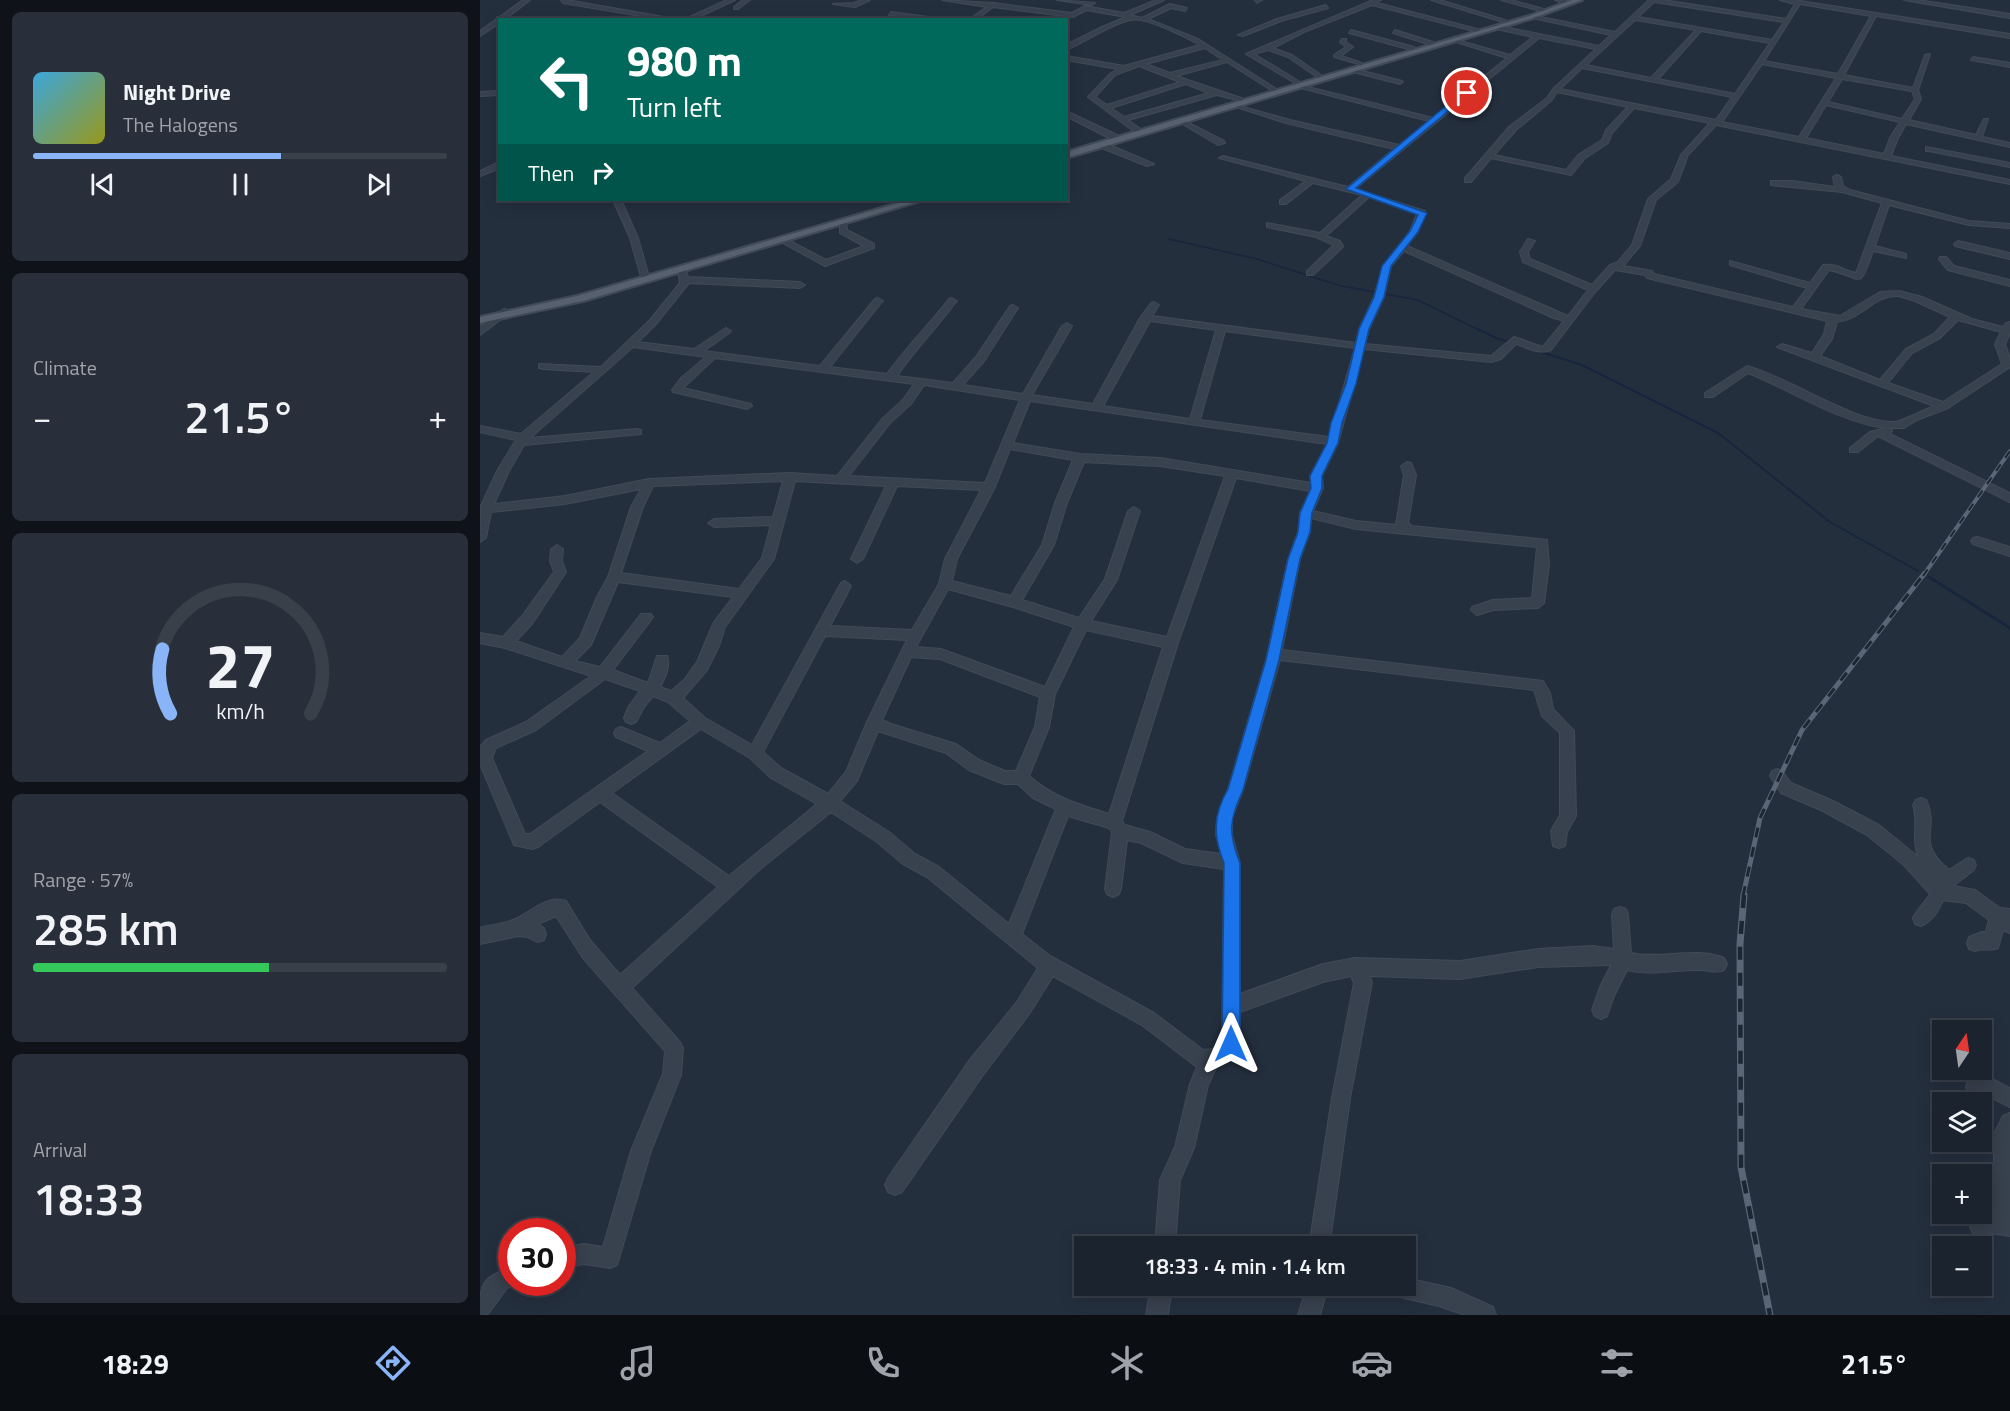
<!DOCTYPE html>
<meta charset="utf-8">
<style>
:root{--surface:#1b232e;--page:#282f3a;--text:#f1f3f6;--muted:#a0a4aa;--line:#39404a;--accent:#8ab4f8}
body{margin:0;font-family:"Titillium Web",sans-serif;background:var(--page);color:var(--text);height:100vh;display:flex;flex-direction:column;font-size:22px;white-space:nowrap}
*{box-sizing:border-box;margin:0}
p{font-size:20px;color:var(--muted)}
.icon{flex:none;width:33px;height:33px;fill:none;stroke:currentColor;stroke-width:2;stroke-linecap:round;stroke-linejoin:round}
.map{position:relative;flex:1;overflow:hidden}
.sheet{display:flex;flex-direction:column;gap:12px;padding:12px;background:#0f1319;width:480px}
.sheet>*{flex:none}
.banner{position:absolute;left:18px;top:18px;width:570px;height:183px;border-radius:0px;box-shadow:0 3px 15px #0003,0 0 0 2px var(--line);background:#00695c;color:#fff;overflow:hidden}
.needle{width:39px;rotate:13deg}
.tools{position:absolute;left:1452px;top:1020px;display:grid;gap:12px}
.tools a{display:grid;place-items:center;width:60px;height:60px;border-radius:0px;background:var(--surface);box-shadow:0 3px 15px #0003,0 0 0 2px var(--line);font-size:30px}
.speed{position:absolute;left:18px;top:1218px;display:flex;gap:12px;font-size:30px;font-weight:700;text-align:center}
.speed>*{display:grid;place-content:center;width:78px;height:78px;border-radius:50%;background:var(--surface);box-shadow:0 3px 15px #0003,0 0 0 2px var(--line);line-height:1}
.speed .limit{border:9px solid #d22;background:#fff;color:#111}
.pin{position:absolute;display:grid;place-items:center;width:51px;height:51px;color:#fff;margin:-26px;border:3px solid #fff;border-radius:50%;box-shadow:0 2px 6px #0007}
.me{position:absolute;width:66px;margin:-33px;rotate:0deg;stroke-linejoin:round;filter:drop-shadow(0 0 4px #0008)}
.turn{display:flex;align-items:center;gap:21px;height:126px;padding:0 30px;font-size:27px}
.turn .icon{width:78px;height:78px;stroke-width:2.5}
.turn b{display:block;font-size:42px;line-height:51px}
.then{display:flex;align-items:center;height:57px;padding:0 30px;background:#0003;gap:12px;font-size:22px}
.big{font-size:45px;font-weight:600;line-height:1.1}
.sheet .widget{flex:1;display:flex;flex-direction:column;justify-content:center;gap:9px;min-width:0;padding:0 21px;border-radius:9px;background:var(--page)}
.sheet .dial{align-items:center;gap:0}
.dial svg{height:156px;overflow:visible;fill:none;stroke:var(--line);stroke-width:7;stroke-linecap:round;text-anchor:middle}
.dial text{fill:var(--text);stroke:none}
.song{display:flex;align-items:center;gap:18px}
.cover{width:72px;height:72px;border-radius:9px;background:linear-gradient(135deg,hsl(200 70% 55%),hsl(60 70% 35%))}
.played{height:6px;border-radius:3px;background:linear-gradient(90deg,var(--accent) 60%,var(--line) 60%)}
.keys{display:flex;justify-content:space-around;direction:ltr}
.heat{display:flex;justify-content:space-between;align-items:center;font-size:33px;direction:ltr}
.charge{height:9px;border-radius:4px;background:linear-gradient(90deg,#34c759 57%,var(--line) 0)}
.trip{position:absolute;left:594px;top:1236px;width:342px;height:60px;border-radius:0px;background:var(--surface);box-shadow:0 3px 15px #0003,0 0 0 2px var(--line);font-weight:600;line-height:60px;text-align:center}
.dock{display:flex;height:96px;justify-content:space-around;align-items:center;background:#0b0e12;color:var(--muted)}
.dock .icon{width:42px;height:42px}
.dock .active{color:var(--accent)}
.dock b{font-size:27px;color:var(--text)}
main{display:flex;flex:1;min-height:0}
.map>svg:first-child{display:block}
.lines{fill:none;stroke-linecap:round;stroke-linejoin:round}
.stream-far2{stroke:#17263c;stroke-width:1.5}
.stream-far1{stroke:#17263c;stroke-width:2}
.stream{stroke:#17263c;stroke-width:3}
.minor-casing{stroke:#414a57;stroke-width:2}
.major-casing{stroke:#414a57;stroke-width:4}
.minor{fill:#38414e;fill-rule:evenodd}
.major{fill:#56606e;fill-rule:evenodd}
.rail-far2-casing{stroke:#5a6575;stroke-width:4}
.rail-far1-casing{stroke:#5a6575;stroke-width:5}
.rail-casing{stroke:#5a6575;stroke-width:7}
.rail-far2{stroke:#1d2633;stroke-width:2;stroke-dasharray:8;stroke-linecap:butt}
.rail-far1{stroke:#1d2633;stroke-width:3;stroke-dasharray:10;stroke-linecap:butt}
.rail{stroke:#1d2633;stroke-width:4.5;stroke-dasharray:13;stroke-linecap:butt}
.route{fill:#1a73e8;stroke:#114b97;stroke-width:1.5}
</style>
<main>
<section class="sheet">
<div class="widget">
<div class="song"><i class="cover"></i><div><b>Night Drive</b><p>The Halogens</p></div></div>
<div class="played"></div>
<div class="keys"><svg class="icon" aria-label="previous" viewBox="0 0 24 24"><path d="M18 5L8 12l10 7zM5 5v14"/></svg><svg class="icon" aria-label="pause" viewBox="0 0 24 24"><path d="M8 5v14M16 5v14"/></svg><svg class="icon" aria-label="next" viewBox="0 0 24 24"><path d="M6 5l10 7-10 7zM19 5v14"/></svg></div>
</div>
<div class="widget"><p>Climate</p>
<div class="heat"><a>−</a><b class="big">21.5°</b><a>+</a></div>
</div>
<div class="widget dial"><svg viewBox="0 0 100 80">
<path d="M14 69A42 42 0 1 1 86 69"/>
<path d="M14 69A42 42 0 0 1 10 36" stroke="#8ab4f8"/>
<text x="50" y="56" font-size="32" font-weight="700">27</text>
<text x="50" y="72" font-size="11">km/h</text>
</svg></div>
<div class="widget"><p>Range · 57%</p><b class="big">285 km</b><div class="charge"></div></div>
<div class="widget"><p>Arrival</p><b class="big">18:33</b></div>
</section>
<div class="map">
<svg width="1530" height="1315" viewBox="0 0 1530 1315">
<rect width="100%" height="100%" fill="#242f3e"/>
<g class="lines">
<!-- stream-far2 -->
<path class="stream-far2" d="M689,239l88,20 84,27 34,6
M905,294l33,6 63,31"/>
<!-- stream-far1 -->
<path class="stream-far1" d="M998,329l18,9 29,9
M1055,350l47,15 136,68 112,89 88,49"/>
<!-- stream -->
<path class="stream" d="M1449,577l81,51"/>
<defs>
<path id="minor" d="M43,0h7l-26,20h-4v3l-20,13v-5z
M81,0h6l114,20h-17l-101,-17z
M247,0h8l-43,20h-9z
M263,0h7l-12,9h-4v-2z
M382,0h8l-15,7 -22,-3 21,-1z
M462,0l51,3 79,10 13,-7 39,7 32,-13h8l-34,15 12,3 28,-14 17,4 -2,3 -14,-3 -23,11 50,20 83,53 -5,1 -49,-31 -51,14 68,23 -3,2 -24,-6 -89,25 14,10 -7,2 -47,-35 23,-24 7,-4 -52,-9v-4l58,10 76,-21c-14,-8 -55,-29 -70,-25 -22,5 -42,21 -64,30v-5l36,-18 24,-10 -40,-7 -13,7 -80,-10 -17,13h-8l19,-13zM725,48l18,12 -53,13 -24,-9zM659,66l41,16 -73,23 -12,-8 20,-22zM706,84l23,9 -85,24 -13,-9z
M577,0l38,3 -3,2z
M775,0h7l-5,3z
M893,0h8l-4,3 104,27 -3,2 -106,-27 -68,27 -31,16 19,7 29,20v2h-4l-29,-20 -20,-7 -14,4 46,28 -5,1 -49,-29z
M951,0h9l68,21 -5,1z
M1021,0h10l36,10 -3,2z
M1075,0l13,2 -3,2z
M1169,0h14l123,19 9,-15 -15,-4h14l216,34v4l-134,-22 -32,59 69,13 12,-33 5,-1 -12,36 3,9 -12,21 67,15 8,-16h4l-6,18 28,6v4l-104,-23 -8,14 -7,18 119,24v4l-294,-59 -28,30 -10,27 -22,18 -16,46 -17,20 29,5 2,3 139,33 14,-19 -77,-23v-4l80,22 13,-18c13,-2 22,6 33,8l26,-70 -40,-11 -71,-7v-4h21l43,6 -2,-10 4,-2 4,2 2,9 7,4 119,31 41,3v4l-41,-3 -80,-20 -14,41 31,8v4l-33,-7c-15,43 -10,25 -44,19l-28,39 39,7 40,-24 19,-1 23,6 50,22 31,8 3,-4 4,-1v11l-5,11 5,15v8l-62,41 -31,12 -13,8h-14l2,3 -2,3 120,59v9l-132,-66 -20,16h-8v-4l20,-16 16,-4c-43,-4 -97,-39 -138,-55l-35,24h-8v-4l42,-27c44,12 106,57 148,56 6,0 31,-13 39,-16l-157,-59 5,-3 30,9 12,-19 3,-13 -180,-43 -2,-3 -30,-5 -19,21 -45,59c-11,5 -24,-2 -35,-6l-15,15 -10,3 -127,-13 -26,94 -16,33 1,12 -10,23 43,10 40,4 8,-50 -3,-9 6,-4 4,1 5,12 -8,48 4,3 135,14 2,25 -5,38 -6,5 -45,2 -16,5 -6,-5 1,-3 21,-7 39,-2 5,-51 -181,-18 -45,-11 -1,14 -10,27 -18,91 261,31 7,12 3,16 21,22 2,85 -9,16 -2,14 -6,2 -6,-2 -2,-15 9,-16v-82l-18,-17 -8,-26 -254,-30 -37,130 -11,28v17l8,28v131l83,-30 32,-6 105,3 78,-12 55,-3 21,3 -2,-34 2,-6 6,-2 6,2 2,6 3,38c30,7 64,-7 93,5l3,6 -3,6c-9,4 -15,0 -24,0 -24,-1 -49,6 -73,0l-13,26 -7,20 -6,3 -6,-3 -3,-6 8,-23 11,-22h-3l-70,2 -78,12 -91,-3 3,6 -22,116 -19,136 5,12h-20l-5,-12 21,-136 22,-115 -3,-7 -28,6 -83,30v32l-9,14 -14,8 -9,19 -14,63 -14,32 -5,66h-20l5,-66 15,-33 15,-63 7,-17 -55,-42 -89,-49 -24,38 -46,61 -81,117 -7,3 -7,-3 -3,-7 3,-7 81,-117 48,-59 21,-34 -111,-91 -24,-13 -26,-22 -46,-30 -72,58 -127,118 48,54 3,6 -2,27 -30,76 -34,114 -7,3 -26,-4 -22,4v-20l22,-4 19,3 28,-96 32,-77 2,-23 -82,-93 -27,-42 -18,8 6,4 2,6 -2,6 -6,2 -10,-5 -10,-1 -38,8v-16c11,-3 23,-4 33,-8 17,-6 33,-26 53,-19l24,39 30,35 98,-88 -118,-85 -62,45 -6,2 -18,-4 -34,-81v-17l6,-7 40,-18 65,-46 -86,-28 -25,-5v-10l23,4 19,-21 32,-44 -4,-11 1,-12 6,-4 6,4 -1,12 4,11 -34,52 -16,17 46,16 18,-19 17,-41 11,-20 23,-70 10,-18 -76,15 -74,8 -5,26 -6,4 1,-36 16,-35 19,-31 -36,-8v-6l41,8 73,-62 -51,-3 -4,-1v-4l62,3 49,-47 30,-37 -2,-13 4,-3 4,3 2,7 112,5 5,3 -5,3 -111,-5 -33,41 -18,18 56,7 32,-21 5,3 -2,2 -25,18 116,15 55,-67 3,-1 5,3 -2,2 -51,64 57,7c19,-27 42,-49 62,-75l3,-1 5,3 -2,2c-18,25 -41,47 -58,73l56,7 23,-26 34,-51 3,-1 5,3 -34,53 -21,24 60,9 39,-68 5,-3 5,3 -40,69 61,9 47,-86 11,-15 3,-1 5,3 -7,11 204,27 3,-14 15,-32 9,-31 27,-35 7,-17 -48,-17 -43,39 14,5 3,5 -1,2 -29,27h-6v-4l27,-26 -18,-8 -49,-10v-4l53,10 42,-38 -49,-12 -27,21h-6v-4l26,-19 -87,-23 4,-2 125,31 46,-38 -108,-26 -53,-17v-2l57,16 109,25 30,-24 -136,-35 3,-2 137,34 74,-60 -57,-18v-2l60,17 23,-18 -41,-9 2,-3 105,21 12,-11 -83,-18 3,-2 84,17zM1174,2l130,20 -12,18 -134,-23zM1320,4l71,12 -33,58 -74,-13zM1155,20l61,10 -45,48 -65,-13zM1221,31l69,12 -35,51 -77,-15zM1059,38l57,11 -43,40 -6,9 -37,28 -45,52v4h6l20,-24 80,17 13,-16 24,-16 4,-10 22,-25 76,15 -29,32 -10,24 -23,20 -16,46 -14,17 -8,3 -18,20 -62,-26 -2,-7 7,-11 -7,-2 -8,13 3,10 65,28 -20,26 -161,-70 11,-14 7,-21 -70,-22zM1282,64l74,14 -37,59 -77,-15zM1102,68l150,29 -16,23 -156,-31zM1362,79l70,12 3,8 -13,20 -74,-17zM1077,92l71,15 -22,23 -4,10 -24,15 -12,15 -72,-15 22,-25 36,-30zM1346,105l74,17 -10,16 -6,16 -78,-16zM924,251l150,67 10,3 -21,26 -29,-10 -23,19 -126,-12 4,-15 15,-32 7,-31zM1419,296l16,5 35,16 -16,17 -28,15 -26,31 -60,-24 12,-17 5,-17c24,-2 37,-28 62,-26zM1478,320l43,12 -6,12 7,20 -59,38 -55,-19 24,-30 28,-15zM670,321l66,9 -26,89 -87,-13zM745,331l130,17 -26,89 -129,-17zM153,347l73,10 -25,21 -9,12 1,2 74,17 5,-3 -1,-2 -68,-16 32,-30 199,26 -11,16 -21,19 -45,57 -47,-3 -141,6 -84,17 -71,8 15,-33 15,-26 117,-11v-4l-4,-1 -107,9zM444,385l96,15 -35,83 -136,-7 41,-53 21,-19zM550,401l297,43 -17,32 1,7 -151,-25 -80,-4 -67,-11zM530,449l63,11 -18,43 -13,42 -31,51 -59,-15 5,-22 38,-72zM604,462l76,4 65,10 -58,161 -76,-16 26,-41 23,-69 -6,-4 -6,4 -23,68 -26,39 -57,-18 32,-55 13,-42zM756,478l74,13 -10,22 -2,19 -10,27 -22,101 -38,129 -11,29 -1,17 5,19 -36,-5 -35,-17 -25,-7 -3,-4 56,-178zM303,481l-10,36 -59,2 -6,4 6,4 57,-2 -9,33 -23,31 -118,-16 22,-66 10,-21zM315,481l91,5 -35,73 6,4 6,-4 34,-73 84,4 -36,69 -6,25 -27,46 -82,-4 21,-40 -6,-5 -4,2 -89,162 -47,-27 -22,-20 24,-28 12,-24 6,-19 49,-68zM138,582l115,15 -19,25 -17,40 -13,18 -13,11 -11,-4c5,-9 11,-21 7,-31h-10l-9,27 -35,-13 38,-50 2,-3 -2,-3h-10l-41,53 -25,-6 16,-16zM468,589l65,18 61,20 -29,60 -104,-38 -25,-2zM606,630l77,17 -54,167c-30,-9 -56,-17 -80,-38l20,-49 6,-33zM345,636l82,4 -40,82 -21,50 -18,22 -47,-26 -18,-16zM431,657l29,2 100,38 -5,30 -19,44h-11l-26,-11 -23,-16 -65,-20 -9,-4zM125,679l35,12 -11,15 -5,12 2,4 5,2 5,-2 8,-15 9,-11 15,6 22,19 -30,22 -39,-16 -5,2 -2,4 2,4 32,14 -118,83h-5l-33,-76 4,-10 40,-18zM221,729l49,29 21,20 46,26 -88,72 -117,-83zM398,731l68,22 23,17 35,14h14l15,14 23,11 -47,115 -70,-57 -24,-13 -26,-22 -49,-31 17,-20zM588,816l41,12 3,4 -7,57 2,5 6,3 6,-3 2,-5 6,-49 14,3 42,20 41,6 -2,172 -9,8 -10,1 -49,-37 -104,-57 -28,-22z
M1424,0h14l92,14v4z
M846,5l2,3 -47,13 -38,15 -5,-1 39,-16z
M411,12l45,6 3,2 -50,-5z
M871,30l63,17 1,1 -3,2 -63,-17z
M915,30l38,12 1,1 -3,2 -38,-12z
M862,39h4v3l7,5 -12,9 21,7v2l-28,-8v-2l12,-8 -6,-5z
M1493,57l37,6v4l-39,-7z
M871,68l51,13 1,1 -3,2 -51,-13z
M20,91v4l-20,1v-4z
M586,111l51,24 1,2 -7,2 -45,-23z
M701,119l43,22 1,2 -7,2 -39,-23 -2,-1z
M619,143h6l49,21 -7,2 -48,-19z
M1446,147l84,16v4l-81,-16h-3z
M17,163h3v5l-20,8v-5z
M133,200h8l17,38 11,39 -1,2 -7,-2 -11,-39z
M360,220h6l1,10 27,14v4l-49,18 -42,-23 7,-2 36,19 38,-14 -24,-13z
M1478,241l52,12v6l-55,-13 -1,-2z
M1460,257h6l8,9 56,14v6l-62,-16 -9,-11z
M24,309l8,2 -32,24v-8z
M1497,537l33,10v9l-37,-12 -2,-3 2,-3z
M1297,769l5,2 9,12 42,18 46,24 39,32c-7,-18 1,-35 -5,-52l3,-5 5,-2 5,2c15,32 -13,39 23,70l19,-12 6,2 2,5 -2,5 -21,16 22,4 25,18 10,1v24l-7,-3 -5,18c-8,3 -15,0 -23,3l-6,-2 -2,-6 2,-6 13,-5h4l3,-12 -23,-17 -23,-3c-5,11 -10,21 -22,26l-6,-2 -2,-6c4,-9 12,-15 17,-24l-26,-29 -37,-30 -44,-24 -42,-18 -11,-17 2,-5z
M1495,1078l17,1 18,9v19l-20,-10 -22,-3 -2,-7 2,-7z
M1530,1113v123l-20,-3 -10,4 -7,-3 -3,-7 3,-7 17,-7 4,-27v-52l9,-18z
M32,1266v16l7,1 -12,5 -19,26 -8,1c0,-32 1,-36 32,-49z
M926,1278l45,10 42,19 3,8h-31l-26,-9 -56,-13 -3,-7h26z
M671,1286h21l-4,29h-22z
M827,1286h21l-8,29h-22z"/>
<path id="major" d="M1092,0h10l-49,18 -467,140v-6l463,-136z
M429,200h14l-340,101 -103,22v-6l97,-21z"/>
</defs>
<!-- minor casing -->
<use href="#minor" class="minor-casing"/>
<!-- major casing -->
<use href="#major" class="major-casing"/>
<!-- minor -->
<use href="#minor" class="minor"/>
<!-- major -->
<use href="#major" class="major"/>
<defs>
<path id="rail-far2" d="M1443,576l87,-125"/>
<path id="rail-far1" d="M1263,896l17,-78 42,-88 122,-156"/>
<path id="rail" d="M1264,895l-4,49 1,223 29,148"/>
</defs>
<!-- rail-far2 casing -->
<use href="#rail-far2" class="rail-far2-casing"/>
<!-- rail-far1 casing -->
<use href="#rail-far1" class="rail-far1-casing"/>
<!-- rail casing -->
<use href="#rail" class="rail-casing"/>
<!-- rail-far2 -->
<use href="#rail-far2" class="rail-far2"/>
<!-- rail-far1 -->
<use href="#rail-far1" class="rail-far1"/>
<!-- rail -->
<use href="#rail" class="rail"/>
</g>
<!-- route -->
<path class="route" d="M984,91l6,2 -114,95 71,25 -9,19 -27,34 -7,31 -15,32 -13,55 -14,39 -4,20 -16,33v12l-10,25 -2,19 -10,27 -21,101 -36,130c-14,30 -15,43 -3,73v181l-3,6 -6,3 -7,-3 -2,-6 2,-181c-11,-27 -11,-48 4,-74l38,-129 22,-101 10,-27 2,-19 11,-25 -1,-12 17,-33 4,-20 15,-39 13,-55 15,-32 8,-31 28,-35 8,-16 -72,-26z"/>
</svg>
<div class="tools">
<a><svg class="needle" viewBox="-14 -14 28 28"><path d="M0-13l5 13h-10z" fill="#e53935"/><path d="M0 13l5-13h-10z" fill="#a0a4aa"/></svg></a>
<a><svg class="icon" aria-label="layers" viewBox="0 0 24 24"><path d="M12 4l9 5-9 5-9-5zM3 14l9 5 9-5"/></svg></a>
<a>+</a>
<a>−</a>
</div>
<div class="speed"><div class="limit">30</div></div>
<div class="pin" style="left:987px;top:93px;background:#d93025"><svg class="icon" aria-label="arrive" viewBox="0 0 24 24"><path d="M6 21V4h12l-3 4 3 4H6"/></svg></div>
<svg class="me" style="left:751px;top:1044px" viewBox="-20 -20 40 40"><path d="M0-17L14 15 0 8-14 15z" fill="#1a73e8" stroke="#fff" stroke-width="4"/></svg>
<div class="trip">18:33 · 4 min · 1.4 km</div>
<div class="banner">
<div class="turn"><svg class="icon" aria-label="left" viewBox="0 0 24 24"><path d="M17 20v-9H6M10 6l-5 5 5 5"/></svg><div><b>980 m</b>Turn left</div></div>
<div class="then">Then<svg class="icon" aria-label="right" viewBox="0 0 24 24"><path d="M7 20v-9h11M14 6l5 5-5 5"/></svg></div>
</div>
</div>
</main>
<nav class="dock">
<b>18:29</b>
<svg class="icon active" aria-label="directions" viewBox="0 0 24 24"><path d="M12 3l9 9-9 9-9-9zM9 14v-3h6M13 9l2 2-2 2"/></svg>
<svg class="icon" aria-label="music" viewBox="0 0 24 24"><path d="M9 18V5l10-2v13"/><circle cx="6" cy="18" r="3"/><circle cx="16" cy="16" r="3"/></svg>
<svg class="icon" aria-label="phone" viewBox="0 0 24 24"><path d="M5 4h4l2 5-3 2q2 4 5 5l2-3 5 2v4C11 20 4 13 5 4z"/></svg>
<svg class="icon" aria-label="climate" viewBox="0 0 24 24"><path d="M12 3v18M4 7l16 10M4 17L20 7"/></svg>
<svg class="icon" aria-label="car" viewBox="0 0 24 24"><path d="M5 17H2v-5l4-1 3-4h7l3 4 3 1v5h-3M9 17h6M6 11h13"/><circle cx="7" cy="17" r="2"/><circle cx="17" cy="17" r="2"/></svg>
<svg class="icon" aria-label="filters" viewBox="0 0 24 24"><path d="M4 7h16M4 17h16"/><circle cx="9" cy="7" r="2"/><circle cx="15" cy="17" r="2"/></svg>
<b>21.5°</b>
</nav>
